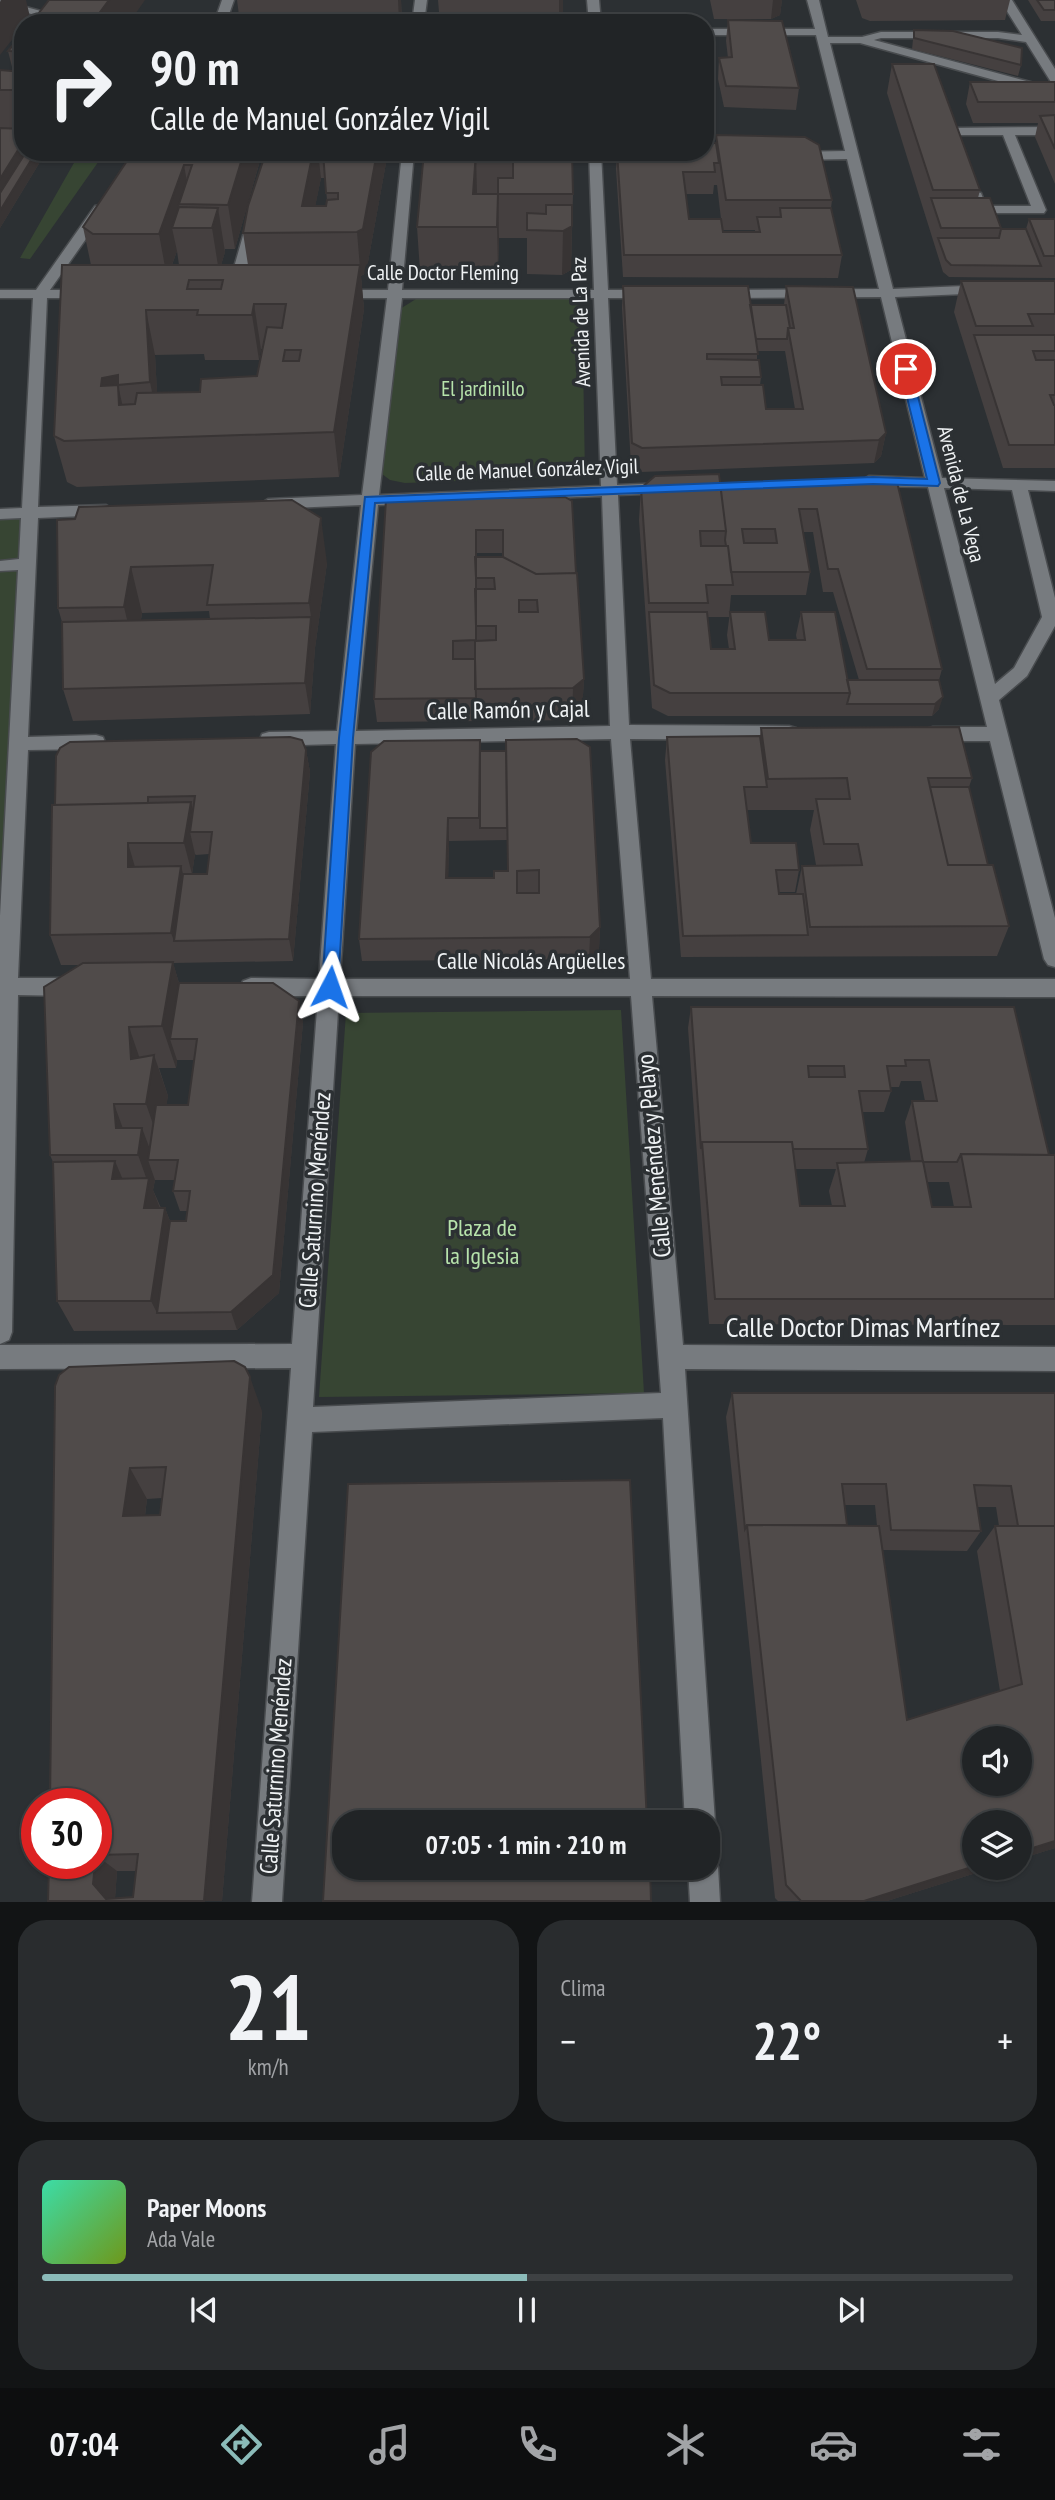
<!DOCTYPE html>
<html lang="es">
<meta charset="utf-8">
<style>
:root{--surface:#212426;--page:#292c2e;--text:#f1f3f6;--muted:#a2a4a7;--line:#3e4143;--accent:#8bbbb9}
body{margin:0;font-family:"PT Sans Narrow",sans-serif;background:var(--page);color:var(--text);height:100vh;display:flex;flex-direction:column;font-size:26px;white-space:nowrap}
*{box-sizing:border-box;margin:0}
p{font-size:23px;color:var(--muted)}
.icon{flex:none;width:38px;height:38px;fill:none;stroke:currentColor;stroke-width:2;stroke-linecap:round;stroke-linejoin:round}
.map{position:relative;height:1902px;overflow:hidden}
.side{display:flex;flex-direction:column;gap:18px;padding:18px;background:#121415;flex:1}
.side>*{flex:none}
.banner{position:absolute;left:14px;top:14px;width:700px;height:147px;border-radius:28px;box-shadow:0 2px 5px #0004,0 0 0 2px var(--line);background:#212426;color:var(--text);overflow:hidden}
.buttons{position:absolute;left:962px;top:1726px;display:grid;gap:14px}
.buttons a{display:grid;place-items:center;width:70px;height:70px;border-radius:50%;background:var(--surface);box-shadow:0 2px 5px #0004,0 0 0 2px var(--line);font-size:35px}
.speed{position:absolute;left:21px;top:1788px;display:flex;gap:14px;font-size:35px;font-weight:700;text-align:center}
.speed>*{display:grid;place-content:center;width:91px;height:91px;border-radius:50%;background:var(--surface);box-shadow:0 2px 5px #0004,0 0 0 2px var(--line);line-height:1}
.speed .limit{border:10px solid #d22;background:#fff;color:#111}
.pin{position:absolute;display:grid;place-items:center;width:60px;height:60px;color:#fff;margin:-30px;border:4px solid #fff;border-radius:50%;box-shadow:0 2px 7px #0007}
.me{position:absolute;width:77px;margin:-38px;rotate:4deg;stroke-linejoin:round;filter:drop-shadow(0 0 5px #0008)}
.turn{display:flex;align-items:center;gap:24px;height:147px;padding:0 21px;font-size:32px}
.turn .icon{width:91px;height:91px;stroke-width:2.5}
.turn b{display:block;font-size:49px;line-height:60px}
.big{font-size:52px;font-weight:700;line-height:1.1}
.side .tile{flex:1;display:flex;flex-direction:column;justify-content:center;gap:10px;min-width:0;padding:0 24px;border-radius:28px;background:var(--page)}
.side .dial{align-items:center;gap:0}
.dial b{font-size:91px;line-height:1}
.song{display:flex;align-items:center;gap:21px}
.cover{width:84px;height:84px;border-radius:10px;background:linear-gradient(135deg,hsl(160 70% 55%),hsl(80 70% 35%))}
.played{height:7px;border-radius:4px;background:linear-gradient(90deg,var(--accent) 50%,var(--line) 50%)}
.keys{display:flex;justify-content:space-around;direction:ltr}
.heat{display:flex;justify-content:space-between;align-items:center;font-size:38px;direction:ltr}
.side .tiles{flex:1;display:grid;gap:18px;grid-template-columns:1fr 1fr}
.tile:last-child{grid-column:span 2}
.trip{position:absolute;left:332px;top:1810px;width:388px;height:70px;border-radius:28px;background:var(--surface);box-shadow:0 2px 5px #0004,0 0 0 2px var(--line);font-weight:700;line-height:70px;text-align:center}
.dock{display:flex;height:112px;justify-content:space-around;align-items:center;background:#0d0e0f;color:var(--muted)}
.dock .icon{width:49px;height:49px}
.dock .selected{color:var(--accent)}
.dock b{font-size:32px;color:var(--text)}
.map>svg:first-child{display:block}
.green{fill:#374533}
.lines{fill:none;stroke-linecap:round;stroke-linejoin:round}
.minor-casing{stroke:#494c4f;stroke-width:3}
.minor{fill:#777b7f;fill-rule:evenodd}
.wall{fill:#454040;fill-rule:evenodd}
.shaded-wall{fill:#383434}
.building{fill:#504b4a;stroke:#383434;stroke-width:2;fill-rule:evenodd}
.route{fill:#1a73e8;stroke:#114b97;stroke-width:2}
.labels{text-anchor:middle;stroke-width:7;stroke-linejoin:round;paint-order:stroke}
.far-street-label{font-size:21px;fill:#eff2f4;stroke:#2c3033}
.far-park-label{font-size:21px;fill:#b7e3ab;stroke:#2c3033}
.street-label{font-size:24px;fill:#eff2f4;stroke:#2c3033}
.park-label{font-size:24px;fill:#b7e3ab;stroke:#2c3033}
.near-street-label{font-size:28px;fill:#eff2f4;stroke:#2c3033}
</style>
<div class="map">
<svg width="1055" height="1902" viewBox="0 0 1055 1902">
<rect width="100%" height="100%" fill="#2c3033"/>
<!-- green -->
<path class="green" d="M79,154l16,1 6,3 -71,101 -10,-1z
M582,298l3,178 -180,7 -15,-3 -8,-6 18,-165 16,-10z
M30,513l-30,819v-818z
M621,1010l23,383 -325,4 27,-384z"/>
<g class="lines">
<defs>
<path id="minor" d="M0,0l63,17 2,2 -6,3 -59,-17z
M222,0h12l-8,23h-12z
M415,0h12l-3,23h-12z
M587,0h12l2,23h-12z
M807,0h12l9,37h34l19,-5h117l24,3 -22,-35h12l43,69v21l-21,1 -174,-48h-30l63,246 95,-4 7,4 -7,4 -93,4 47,181 113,3v10l-27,-1 27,108v28l-28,50 -28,24 56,218v49l-7,-2 -4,-6 -54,-218h-57l-7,-2 -2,-5 2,-5 7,-2h54l-59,-240 -59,-1 -8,-5 8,-5 56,2 -44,-181 -161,1 -7,-4 7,-4 159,-1 -32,-130 -53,1 -6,-4 6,-4 51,-1 -29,-116h-111v-6h110zM881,38h117l28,4 25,40h3l-20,1 -160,-43zM944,488l68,2 30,127 -28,51 -19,16z
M1055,127v8h-40l31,75 -2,3h-68l-7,-17 7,-4 5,1 5,13h45l-28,-71h-49l-6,-4 2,-3z
M402,152h12l-12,138h192l-5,-138h12l7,138h41l7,4 -7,4h-41l9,187 52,-2 8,5 -8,5 -51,2 11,230 160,1 7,2 2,5 -2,5 -7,2 -159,-1 21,240h404v18l-403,-1 31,349 372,2v24l-370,-2 30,453 -6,11v-11h-24l-22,-404 -351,14 -30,470h-30l39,-534 -291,1v-24l292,-1 26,-348h-67l-8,-3 -3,-6 3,-6 8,-3 68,1 17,-235 -67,2 -7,-2 -2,-5 2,-5 7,-2 68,-1 24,-226 -93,4 -8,-5 8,-5 94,-4 25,-197h-52l-7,-4 7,-4h53zM402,298h192l7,188 -222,9zM602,496l8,230 -254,5 22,-226zM611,739l19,240h-290l15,-235zM339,996h292l30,397 -348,14z
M100,205l7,4 -57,81h39l7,4 -7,4h-42l-9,209 68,-2 8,5 -8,5 -68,3 -10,219 68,-2 7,2 2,5 -2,5 -7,2 -68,1 -10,228h53l8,3 3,6 -3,6 -8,3 -53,-1 -6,337 -3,8 -9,4v-428l18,-346 -18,1v-10l19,-2 2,-41 -21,1v-10l22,-1 11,-210h-33v-8h36l59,-84z
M253,221l7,4 -19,67 -2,3h-10l-2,-3 19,-67z
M709,1854l5,2 4,11 2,35h-30l-2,-35h21z"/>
</defs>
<!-- minor casing -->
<use href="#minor" class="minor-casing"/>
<!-- minor -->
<use href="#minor" class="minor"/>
</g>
<!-- wall -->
<path class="wall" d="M237,0h164l1,23h-162z
M438,0h125v14l-4,3 -112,1 -8,-6z
M710,0h72l-2,15 -9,4h-57z
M856,0h154l-5,20 -135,1 -8,-3z
M1028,0h27v21h-14z
M728,20l71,68 -3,22 -72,-3 -6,-28 1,-21h9l-2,-17z
M914,30l107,35 -3,11 -106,-27z
M23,33v119h23l-46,76v-158l13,1 -5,-20z
M892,64l88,126 -2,8 23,30v1h25l3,-10h26v59l-106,-1 -6,-5 -56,-179z
M970,82h85v102l-20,-47 3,-14h-65l-7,-19z
M716,135l116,65 -1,8 11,47 -4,23 -215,-1 -7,-108 1,-17h88l11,-9zM714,185h3l4,34h-32l-3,-25h27zM723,230h32v2h-32z
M133,152l128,5 -26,92h-10v3l-4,13h27l-5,-32 23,-81h120v11l-20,110 -5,3 3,33 -25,168 -262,10 -10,-5 -13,-46 37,-171 -8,-38zM321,178h4l2,22 -1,6h-11zM177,251l2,14h-7zM261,349h2l-6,27 -57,16 -43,1 -2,-38 49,-1 1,6h54z
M424,152h148l1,42 -2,76 -9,5 -35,-1v-36h-28l-1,33h-78l-3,-44zM477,193h21v1h-21z
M961,281h94v187h-52l-49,-156z
M623,286l127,19h34l2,-19 100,147 -5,23 -7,7 -233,9 -10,-6 -9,-158zM757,351h28l10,58h-29l-6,-24 1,-8 -4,-17z
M896,478l46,191 -3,11v29l-7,7h-264l-16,-8 -13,-188 2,-32 79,-5zM803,532h10l10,60h10l26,88h-12l-46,-68 -5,23 1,5h-28l-39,-28 -3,23 2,14h-18l-4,-32h22l2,-22h75l4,-23z
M565,497l19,182 -2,32 -10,9 -195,2 -3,-23 12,-200zM477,553h26v4h-26z
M57,520l270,43 -12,85 -5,66 -237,7 -10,-32 -1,-67 -4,-14zM209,611l1,8 -69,1 1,-7z
M761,728l211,50 -3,9 19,78 21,61 -12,30 -316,1 -16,-197 2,-23 93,-1zM747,810h67l-4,20 6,35 -14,1 -6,28h-17v-2h16l4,-22 -48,-27z
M306,750l4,22 -17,189 -120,2 6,20 120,18 4,21 -24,271 -42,37 -163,1 -17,-30 -4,-139 -3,-7 31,-190h-20l-11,-30 2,-130zM195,854l1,1 13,-1 -2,20h-15zM177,1060h17l-6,45h-22l2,-9 -9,-28h17zM155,1180h20l-2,11 7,20h8l-2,10h-16l-5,-13h-4l-8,-18z
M480,751l120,176 -1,22 -10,10 -227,2 -3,-22zM507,840l1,31 -14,7h-46l1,-37z
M691,1007h323l35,148 6,2v168l-346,-1 -21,-296zM901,1081h20l4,20h-13l-7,21 6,39 -47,2 4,-14 -6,-37h22l7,-21 -1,-4h9zM795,1169h41l-7,22 3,15h-32zM927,1182h22l5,25h-22z
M55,1386l207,25 -40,490h-174zM162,1498l-2,17 -15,1 2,-17zM117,1871h19l-3,26 -18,1z
M732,1393h323v455l-35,11 -45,8h20l-108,34h-109l-3,-3 -49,-481zM844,1505h31l2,21 -30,-1zM977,1507h19l3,19h-4l-18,25 23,140 -93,29 -24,-170 84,1 14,-20z"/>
<!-- shaded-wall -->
<path class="shaded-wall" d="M1,0h25l4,17 -5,6h-2v3l-23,29v-53z
M109,0h36l-16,23h-37z
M398,0h3l1,23h-3z
M559,0h4v14l-4,3z
M773,0h9l-2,15 -9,4z
M23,142v10h12l-35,58v-31z
M36,152h10l-46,76v-17z
M244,152h17v5l-26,92 -7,-44z
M313,152h5l3,26 -11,55 -8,-27z
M377,152h9v11l-20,110 -5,3 3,33 -25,168 -5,-45 26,-164 -3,-36z
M476,152l1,41 -2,34 -2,-33z
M184,165l7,39h-12l4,24h-11l5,23 -10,27 -8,-44z
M498,194l1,44 -1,33 -1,-44z
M218,208l7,44 -6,20 -7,-44z
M572,226l-1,44 -9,5 1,-44z
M254,304l7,45 -2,11 -7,-45z
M146,310l9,45 4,72 -9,-45z
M118,375v10l10,45 -27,-44 1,-8z
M886,433l-5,23 -7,7 5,-23z
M321,518l6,45 -12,85 -5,66 -5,-31 6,-66 -2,-14z
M131,567l11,46 -7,40 -11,-46z
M584,679l-2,32 -10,9 1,-32z
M943,697l-4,12 -7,7 3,-12z
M306,750l4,22 -17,189 -4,-22z
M191,802l7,30h-8l5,22 -3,20 -8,-31z
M448,818l1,23 -1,59 -2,-22z
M128,843l9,31 -9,-7z
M181,866l8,30 -15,45 -3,-8z
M600,927l-1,22 -10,10 1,-22z
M173,962l12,43 -15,34 7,21 -1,8 -14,-42z
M299,1001l4,21 -24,271 -42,37 -6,-18z
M129,1027l14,41 -12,-9z
M154,1055l14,41 -8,48 -14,-40z
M114,1104l15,41 -13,-17z
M142,1128l12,32h-6l7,20 -2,10 8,21 -17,-3 4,-25 -10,-28z
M115,1161l14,33 -17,-15z
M165,1208l12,32 -20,73 -6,-12z
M250,1377l12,34 -40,490h-18z
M130,1468l17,31 -6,46 -18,-29z
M1055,1841v7l-35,11v-7z
M96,1855l21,16 -2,28h-9l-13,-15z
M975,1866l20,1 -108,34h-23z"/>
<!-- building -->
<path class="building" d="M49,0h60l-17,23h-61z
M1037,0h18v10h-11z
M516,17h50v6h-50z
M607,17h93l1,6h-102v-1z
M728,20l54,1 17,67 -73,-2 -7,-28 13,-1z
M914,30l39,1 69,17 -1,17 -107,-27z
M23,33v19l-15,-1z
M892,64h42l46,126h-47z
M0,70l23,2v18h-23z
M970,82h85v20h-77z
M1055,115v34l-15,-33z
M0,128l23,1v13l-23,37z
M716,135l89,2 14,8 13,55h-106z
M705,143h11l3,20h-5l1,9h-32l6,47h32l2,13h37l-3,-15h24l-1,-9h51l11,47h-218l-7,-103h88z
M26,152h10l-36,59v-18z
M133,152h111l-16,53 -49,-1 13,-39h-8l-25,69h-66l-10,-7z
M266,152h47l-11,54h24l1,-6 11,-1v-6h-12l-3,-41h54l-14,77 -6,3 -114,1 5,-27z
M424,152h52l-3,42h25l-1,33h-80z
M513,152h59l1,42h-75v-16h15z
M931,198h59l11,30h-60z
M546,205h26v21l-9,5 -36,-1v-17l19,1z
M179,207l39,1 -6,20h-40z
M1029,219h26v37h-11z
M1001,229h25l15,37 -90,-1 -5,-5 -8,-22h61z
M62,265h298l-26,167 -270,9 -10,-5zM189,280h34l-2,9h-34zM254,304h32l-4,24 -15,-1 -10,49 -56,3 -1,13 -63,1 -2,11 -16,1 -1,-20 32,-3 -4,-72h52l-1,5h55zM285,350h16l-2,11h-16zM118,375v10l-17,1 1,-8z
M961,281h94v33h-27l5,12h-57z
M623,286h125l10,68h-51v5l52,1 2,17h-40l1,8h41l3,24h37l-15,-81h6l-8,-42 67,1 33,146 -7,7 -237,8 -10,-5z
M750,305h36l4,23h-2l-1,11h-31z
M974,335h81v16h-22l3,9h19v35h-5l4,10h1v40h-46z
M719,474l7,57h-26l1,15h27l5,39h-27l2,18h-59l-8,-115 14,-12z
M896,478l46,191h-75l-29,-100h-10l-11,-60h-18l11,63h-79l-3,-26h-2l-1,-6 1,-9 -6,-48zM742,529h33l2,14h-33z
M565,497l7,4 4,72 -40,1 -33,-17v-27h-27v110l-23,1v18h22l1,39 -102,1 12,-200z
M292,500l29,18 -12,85 -102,2 6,-40 -82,2 -7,40 -66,1 -1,-88 18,-1 4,-12z
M475,557h28l33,17 41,-1 7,106 -11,9 -98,1v-48l21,-1v-14h-20l-1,-37h20l-1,-11h-18zM519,600h18l1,12h-19z
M649,612h58l4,37h24l-5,-37h35l4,28h36l-4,-28h34l15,81h-180l-16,-8z
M311,617l-6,66 -242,6 -1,-67z
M847,680h92l4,17 -8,7h-88l3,-11z
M959,727l13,51h-44l20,87h45l16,61 -199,1 -8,-61 60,-1 -4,-21h-34l-8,-45h34l-3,-21 -79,1 -7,-51z
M760,736l7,51h-23l7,56h45l3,27h-23l3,24h24l5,41 -125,1 -16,-199z
M290,737l12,3 4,10 -17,189 -115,2 9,-67h24l5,-42h-22l5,-36 -47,1v6l-93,2 1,-49 4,-8 10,-6z
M577,739l13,8 10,180 -10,10 -231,2 12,-187 13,-11 96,-1 -1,78h-31l-2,60h48v-7h14l-2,-131zM539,870v23h-22v-22z
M480,751h26l1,77h-27z
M930,787h39l19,78h-40z
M191,802l-7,41h-56v24l53,-1 -10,67 -121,2 2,-130z
M173,962l-11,64 -33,1 2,32 23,-4 -8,49h-32l2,24h26l-4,27h-88l-6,-168 39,-24z
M179,983h94l26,18 -26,274 -42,37 -74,1 13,-92h16l4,-30h-17l5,-31h-30l8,-55h32l9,-66h-27z
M691,1007h323l35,148 -88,-1 -4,8h-34l-11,-61h25l-8,-41h-24l1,6h-19l4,25h-32l9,58h-75l-1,-7h-90l-1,7zM808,1066h36l1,11h-36z
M702,1142h90l8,64h45l-8,-43 86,-2 9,46h39l-10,-53 94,1v144h-340z
M115,1161l-3,18 37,-1 -5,30h21l-14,93h-94l-4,-139z
M234,1361l11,6 5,10 -46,524h-156l1,-37h46l-2,20 13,15 27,-2 5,-43 -42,1v-51h-46l5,-418 4,-11 10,-8zM166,1467l-6,48 -37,1 7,-48z
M732,1393h323v133h-37l-7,-40 -37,-1 7,46 -90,-1 -5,-46h-44l5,41h-100l-2,4z
M630,1480l17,342h-302v45h305l1,34h-328l25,-417z
M747,1525l132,1 28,194 115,-36 -27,-158h60v315l-35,11v-30h-45v44l-111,35h-63l-15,-16zM975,1738h45v45h-45z"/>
<!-- route -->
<path class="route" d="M906,365l5,4 29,114 -2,3 -65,-2 -498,19 -22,235 -15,249 -2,5h-12l-2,-5 17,-249 26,-241 508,-20 54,2 -27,-110z"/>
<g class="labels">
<!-- far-street labels -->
<g class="far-street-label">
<text x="443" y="280">Calle Doctor Fleming</text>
<text transform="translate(581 322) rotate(-92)" y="7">Avenida de La Paz</text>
<text transform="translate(527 470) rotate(-2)" y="7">Calle de Manuel González Vigil</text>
<text transform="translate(961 494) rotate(76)" y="7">Avenida de La Vega</text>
</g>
<!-- far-park labels -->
<g class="far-park-label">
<text x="483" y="396">El jardinillo</text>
</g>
<!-- street labels -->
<g class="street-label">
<text transform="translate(508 710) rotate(-1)" y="8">Calle Ramón y Cajal</text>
<text x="531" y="969">Calle Nicolás Argüelles</text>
<text transform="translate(654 1156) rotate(-95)" y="8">Calle Menéndez y Pelayo</text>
<text transform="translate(315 1200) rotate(-86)" y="8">Calle Saturnino Menéndez</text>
<text transform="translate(276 1766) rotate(-86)" y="8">Calle Saturnino Menéndez</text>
</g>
<!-- park labels -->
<g class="park-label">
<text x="482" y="1236">Plaza de<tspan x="482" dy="28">la Iglesia</tspan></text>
</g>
<!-- near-street labels -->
<g class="near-street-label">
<text x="863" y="1337">Calle Doctor Dimas Martínez</text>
</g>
</g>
</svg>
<div class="buttons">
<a><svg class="icon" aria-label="sound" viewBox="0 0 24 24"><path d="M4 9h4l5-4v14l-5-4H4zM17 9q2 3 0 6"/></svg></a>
<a><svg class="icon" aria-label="layers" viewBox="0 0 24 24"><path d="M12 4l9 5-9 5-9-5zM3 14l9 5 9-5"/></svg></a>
</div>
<div class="speed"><div class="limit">30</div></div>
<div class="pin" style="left:906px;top:369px;background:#d93025"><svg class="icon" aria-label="arrive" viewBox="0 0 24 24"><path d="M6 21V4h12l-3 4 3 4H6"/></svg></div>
<svg class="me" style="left:330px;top:987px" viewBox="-20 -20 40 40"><path d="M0-17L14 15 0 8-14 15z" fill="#1a73e8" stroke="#fff" stroke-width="4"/></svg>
<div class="trip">07:05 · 1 min · 210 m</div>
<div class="banner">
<div class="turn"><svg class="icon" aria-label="right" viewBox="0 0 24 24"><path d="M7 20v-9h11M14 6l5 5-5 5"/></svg><div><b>90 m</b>Calle de Manuel González Vigil</div></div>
</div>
</div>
<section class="side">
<div class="tiles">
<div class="tile dial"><b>21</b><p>km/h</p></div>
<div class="tile"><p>Clima</p>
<div class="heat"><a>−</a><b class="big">22°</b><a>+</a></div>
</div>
<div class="tile">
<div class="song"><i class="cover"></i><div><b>Paper Moons</b><p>Ada Vale</p></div></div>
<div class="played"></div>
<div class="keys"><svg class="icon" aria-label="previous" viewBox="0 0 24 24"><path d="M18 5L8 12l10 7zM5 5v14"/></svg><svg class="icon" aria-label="pause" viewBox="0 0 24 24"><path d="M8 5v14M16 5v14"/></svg><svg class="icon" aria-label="next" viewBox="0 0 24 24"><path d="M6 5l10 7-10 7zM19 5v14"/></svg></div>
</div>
</div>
</section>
<nav class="dock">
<b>07:04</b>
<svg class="icon selected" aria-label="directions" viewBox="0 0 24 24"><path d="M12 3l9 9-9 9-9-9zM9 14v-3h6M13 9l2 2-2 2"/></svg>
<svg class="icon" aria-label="music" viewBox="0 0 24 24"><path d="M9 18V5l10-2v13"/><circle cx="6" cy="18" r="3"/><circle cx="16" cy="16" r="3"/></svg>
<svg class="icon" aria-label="phone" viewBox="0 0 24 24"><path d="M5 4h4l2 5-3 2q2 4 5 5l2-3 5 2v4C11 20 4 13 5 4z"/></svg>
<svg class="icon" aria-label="climate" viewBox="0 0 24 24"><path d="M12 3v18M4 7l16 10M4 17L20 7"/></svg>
<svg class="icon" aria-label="car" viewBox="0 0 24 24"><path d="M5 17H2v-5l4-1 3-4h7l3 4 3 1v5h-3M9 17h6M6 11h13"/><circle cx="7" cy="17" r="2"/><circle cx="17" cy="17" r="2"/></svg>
<svg class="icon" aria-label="filters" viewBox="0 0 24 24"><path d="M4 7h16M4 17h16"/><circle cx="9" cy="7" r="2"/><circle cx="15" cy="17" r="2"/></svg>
</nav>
